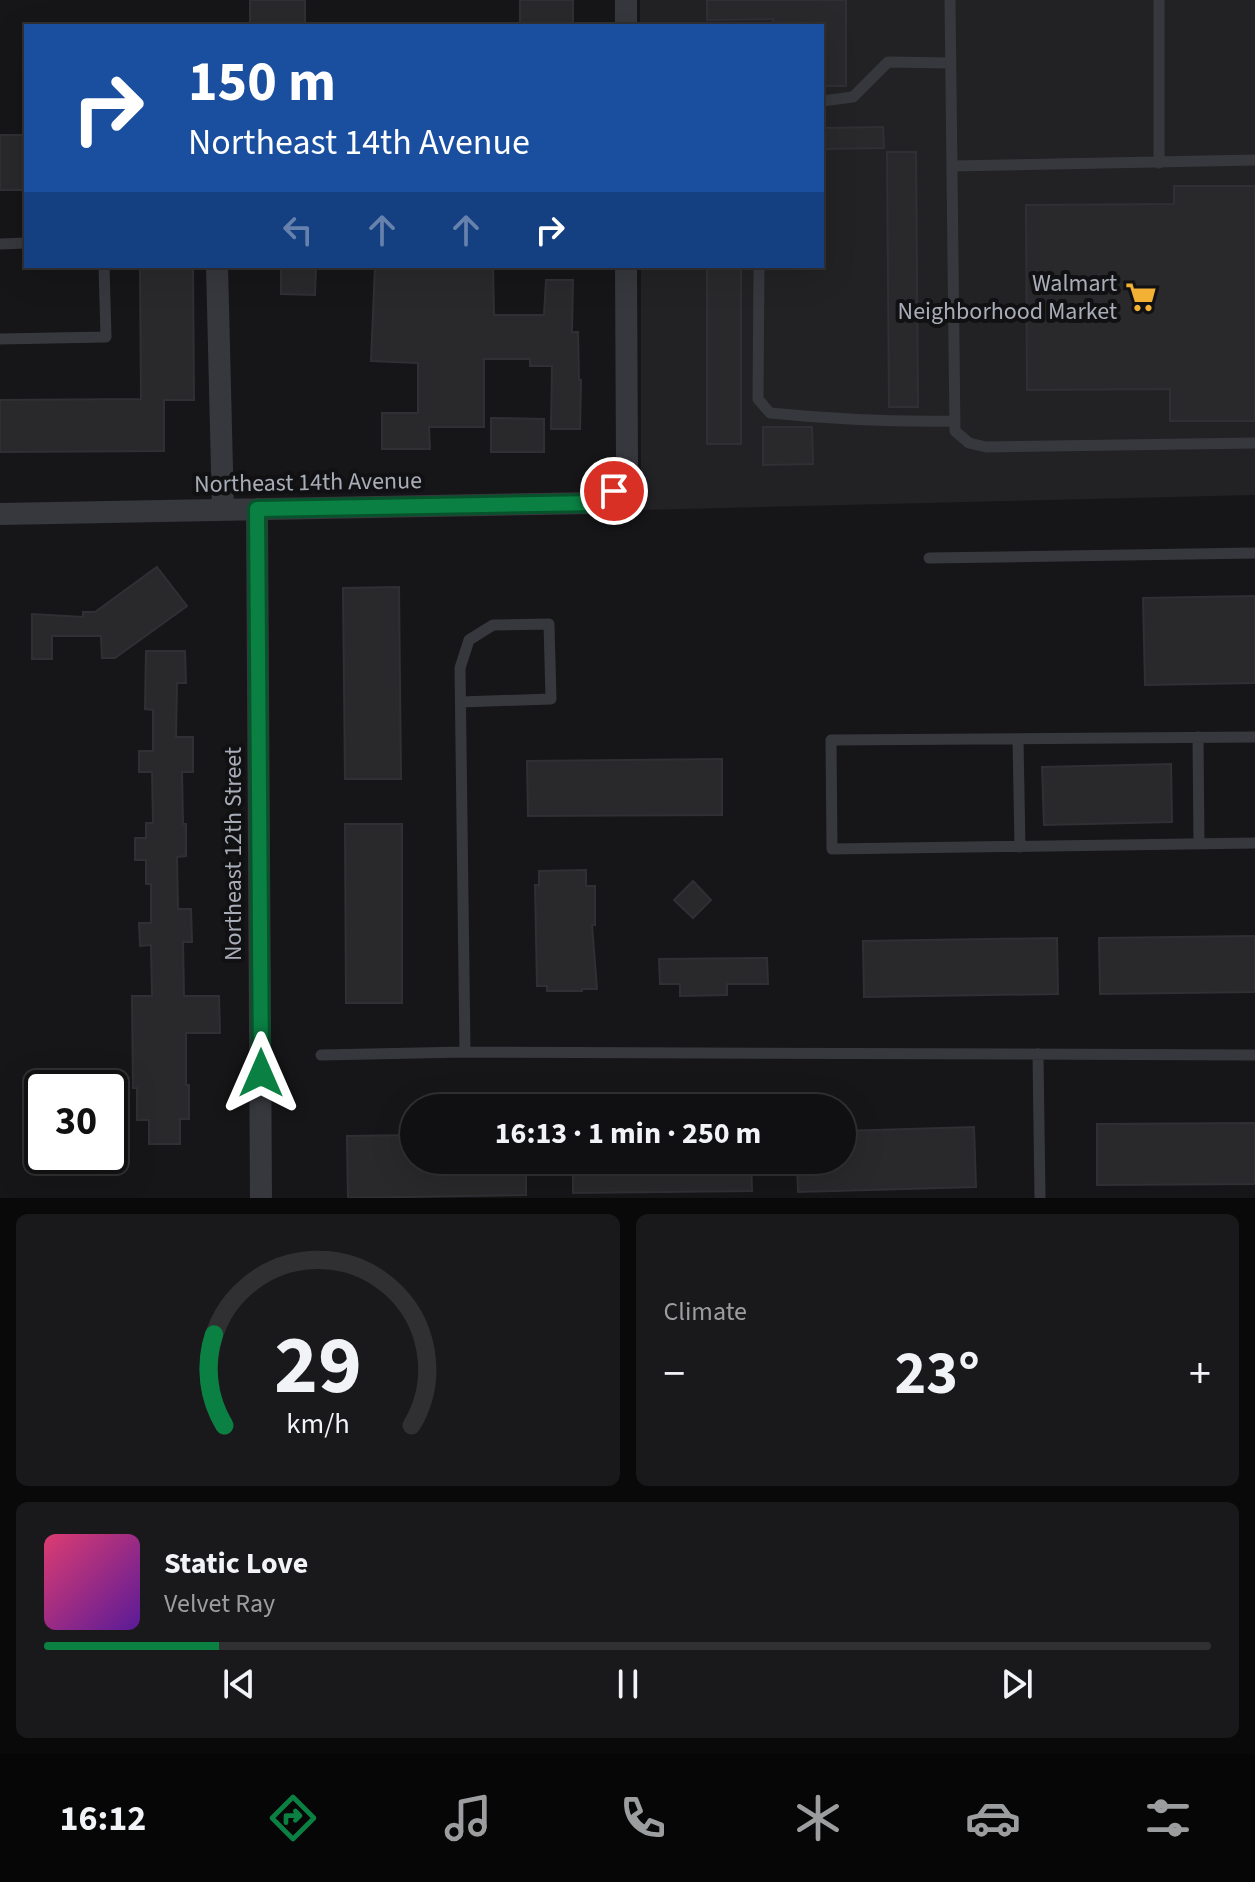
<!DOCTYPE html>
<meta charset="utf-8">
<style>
:root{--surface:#101012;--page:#19191b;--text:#f1f3f6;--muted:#9c9d9f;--line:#303032;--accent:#0b8043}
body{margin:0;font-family:"Source Sans 3",sans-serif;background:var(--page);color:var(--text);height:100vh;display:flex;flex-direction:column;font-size:30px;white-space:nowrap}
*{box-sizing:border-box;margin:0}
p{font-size:26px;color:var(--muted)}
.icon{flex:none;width:44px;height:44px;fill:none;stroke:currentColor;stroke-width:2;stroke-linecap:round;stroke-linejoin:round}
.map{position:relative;height:1198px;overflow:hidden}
.sheet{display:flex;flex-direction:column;gap:16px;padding:16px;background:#09090a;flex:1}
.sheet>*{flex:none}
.banner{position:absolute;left:24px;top:24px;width:800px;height:244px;border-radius:0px;box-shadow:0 8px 32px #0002,0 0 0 2px var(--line);background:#1a4fa0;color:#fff;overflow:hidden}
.speed{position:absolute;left:24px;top:1070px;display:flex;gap:16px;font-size:40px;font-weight:700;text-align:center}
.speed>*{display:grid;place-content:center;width:104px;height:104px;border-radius:50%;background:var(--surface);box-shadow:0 8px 32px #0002,0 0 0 2px var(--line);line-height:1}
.speed .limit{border:4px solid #111;border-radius:12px;background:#fff;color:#111}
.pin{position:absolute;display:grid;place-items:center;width:68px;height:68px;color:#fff;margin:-34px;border:4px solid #fff;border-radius:50%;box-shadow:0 2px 8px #0007}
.me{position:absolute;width:88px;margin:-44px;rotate:0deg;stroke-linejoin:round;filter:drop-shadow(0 0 6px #0008)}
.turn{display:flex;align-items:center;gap:28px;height:168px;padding:0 32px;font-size:36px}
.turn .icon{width:104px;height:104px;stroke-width:2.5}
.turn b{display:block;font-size:56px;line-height:68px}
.lanes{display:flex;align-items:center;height:76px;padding:0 32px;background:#0003;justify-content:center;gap:40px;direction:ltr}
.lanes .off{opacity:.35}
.big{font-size:60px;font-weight:700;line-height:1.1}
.sheet .widget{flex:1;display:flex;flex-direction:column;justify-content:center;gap:12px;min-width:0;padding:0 28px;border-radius:12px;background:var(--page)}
.sheet .dial{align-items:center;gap:0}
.dial svg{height:208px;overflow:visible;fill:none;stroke:var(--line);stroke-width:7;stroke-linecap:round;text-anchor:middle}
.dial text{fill:var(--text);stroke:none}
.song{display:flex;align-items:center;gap:24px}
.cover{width:96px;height:96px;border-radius:12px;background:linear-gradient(135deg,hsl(340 70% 55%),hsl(270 70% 35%))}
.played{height:8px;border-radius:4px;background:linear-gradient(90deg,var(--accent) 15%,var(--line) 15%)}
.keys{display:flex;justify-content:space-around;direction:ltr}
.heat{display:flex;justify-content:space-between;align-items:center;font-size:44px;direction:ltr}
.sheet .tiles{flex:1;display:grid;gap:16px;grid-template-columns:1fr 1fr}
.widget:last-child{grid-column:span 2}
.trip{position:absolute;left:400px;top:1094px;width:456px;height:80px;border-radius:40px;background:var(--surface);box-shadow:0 8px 32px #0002,0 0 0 2px var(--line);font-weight:700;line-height:80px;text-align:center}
.tabs{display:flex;height:128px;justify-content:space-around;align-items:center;background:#060607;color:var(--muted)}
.tabs .icon{width:56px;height:56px}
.tabs .selected{color:var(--accent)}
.tabs b{font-size:36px;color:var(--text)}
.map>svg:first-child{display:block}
.built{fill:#222225}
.building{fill:#29292c;stroke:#303034;stroke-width:2}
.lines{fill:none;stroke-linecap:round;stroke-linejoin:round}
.service{stroke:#37383d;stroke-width:11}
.minor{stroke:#37383d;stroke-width:22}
.route-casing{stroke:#07532c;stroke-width:20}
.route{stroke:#0b8043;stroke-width:14}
.labels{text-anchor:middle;stroke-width:8;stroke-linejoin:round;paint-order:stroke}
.poi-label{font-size:24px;fill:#a8adb8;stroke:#111113;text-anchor:end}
.street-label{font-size:24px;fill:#a8adb8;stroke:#111113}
</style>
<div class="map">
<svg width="1255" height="1198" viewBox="0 0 1255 1198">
<rect width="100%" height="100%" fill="#161618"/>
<!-- built -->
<path class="built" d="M640,0h615v495l-614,15v-244h181v-240h-182z"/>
<!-- building -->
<path class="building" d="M250,0h55v26h-55z
M520,0h53v26h-53z
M707,0h139v86h-24v-60h-49v-7l-66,1z
M883,127l1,21 -62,1v-21z
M0,135h26v55h-26z
M887,152h29l2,255h-29z
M1174,186h81v235h-85v-32l-143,1 -1,-185 148,-1z
M140,266h53l1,134h-30v51l-164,1v-52l141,-1z
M281,266h35l-1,29 -34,-1z
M375,266h118l1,49h50l2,-35h27l-1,52h6l1,48h2l-1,49h-29l1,-63h-22v-7h-46v68h-55l1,22h-48v-36h36v-50l-47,-2z
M707,266h34v178h-34z
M491,418l53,1v33h-53z
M763,427h49l1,37 -50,1z
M157,567l30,39 -72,52h-13l-1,-22h-49v23h-20v-45l51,3v-5h12z
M399,587l2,192h-56l-2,-191z
M1255,596v87l-110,2 -2,-87z
M146,651h39l1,32h-9l-1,54h17v35h-11l1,52h3v32l-9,1 1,52h13l1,33h-9l1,54h35l1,37h-34v52h3v34h-9v25h-31v-24h-12v-32h-4l-1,-92h20l-1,-51 -11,1 -1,-23h12v-39h-5v-24h-11v-22h11v-15h7l-1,-51h-13v-21h14v-41l-8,-1z
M722,759v56l-194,1 -1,-55z
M1171,764l1,58 -128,3 -2,-58z
M345,824h57v179h-56z
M586,870v16h9v39h-3l5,64h-15v2h-35v-5h-10l-2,-101h4v-14z
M693,881l18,19 -18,18 -19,-18z
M1255,936v56l-155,2 -1,-56z
M1057,938l1,56 -194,3 -1,-56z
M767,958l1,26h-41v11l-47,1v-12h-20l-1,-25z
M1255,1123v61l-158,1v-61z
M974,1127l2,60 -178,5 -1,-32h45v-29z
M414,1135v25h112v35l-178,3 -1,-62z
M573,1160h178l1,31 -179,2z"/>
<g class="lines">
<!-- service -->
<path class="service" d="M950,0l5,431 14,12 17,4 269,-4
M1159,0v163
M822,101l31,-4 35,-35 63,1
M952,166l303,-6
M0,244l26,-1
M759,266l-1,133 12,14c61,6 123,9 185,8
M0,339l106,-2 -2,-71
M929,558l326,-5
M461,702l90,-3 -2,-75 -56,1 -24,15 -9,28 5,384
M1198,737l1,107
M1255,737l-424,3 1,109 423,-6
M1018,739l2,108
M1038,1054l2,144
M321,1055l144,-3 790,3"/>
<!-- minor -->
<path class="minor" d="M626,26v-26
M217,266l6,244
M257,509l4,689
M0,514l595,-11 19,-12 13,-28 -1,-197"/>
</g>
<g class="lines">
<defs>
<path id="route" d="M261,1073l-4,-564 338,-6 19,-12"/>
</defs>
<!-- route casing -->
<use href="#route" class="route-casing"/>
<!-- route -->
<use href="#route" class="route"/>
</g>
<!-- icons -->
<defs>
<symbol id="supermarket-bare" viewBox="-9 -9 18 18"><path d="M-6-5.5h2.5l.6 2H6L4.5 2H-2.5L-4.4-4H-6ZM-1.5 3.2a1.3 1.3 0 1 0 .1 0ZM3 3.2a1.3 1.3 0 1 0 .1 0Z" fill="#f2b134" stroke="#111113" stroke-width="2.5" paint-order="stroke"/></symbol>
</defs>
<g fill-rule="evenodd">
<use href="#supermarket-bare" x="1119" y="275" width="44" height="44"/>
</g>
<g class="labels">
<!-- poi labels -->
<g class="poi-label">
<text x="1117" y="291">Walmart<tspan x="1117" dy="28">Neighborhood Market</tspan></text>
</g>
<!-- street labels -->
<g class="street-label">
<text transform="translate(308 482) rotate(-1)" y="8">Northeast 14th Avenue</text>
<text transform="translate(233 854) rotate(-90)" y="8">Northeast 12th Street</text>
</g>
</g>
</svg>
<div class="speed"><div class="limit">30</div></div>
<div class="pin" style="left:614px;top:491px;background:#d93025"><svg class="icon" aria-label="arrive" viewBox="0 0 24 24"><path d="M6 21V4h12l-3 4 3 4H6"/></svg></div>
<svg class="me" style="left:261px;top:1073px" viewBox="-20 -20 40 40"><path d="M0-17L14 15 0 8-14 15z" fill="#0b8043" stroke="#fff" stroke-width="4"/></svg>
<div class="trip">16:13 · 1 min · 250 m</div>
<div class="banner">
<div class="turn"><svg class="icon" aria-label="right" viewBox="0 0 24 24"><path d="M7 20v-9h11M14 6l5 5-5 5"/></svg><div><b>150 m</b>Northeast 14th Avenue</div></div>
<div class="lanes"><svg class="icon off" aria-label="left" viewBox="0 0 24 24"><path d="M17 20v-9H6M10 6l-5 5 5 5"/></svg><svg class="icon off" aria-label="ahead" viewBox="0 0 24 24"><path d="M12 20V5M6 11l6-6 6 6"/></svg><svg class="icon off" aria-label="ahead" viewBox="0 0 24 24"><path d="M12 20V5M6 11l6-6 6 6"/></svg><svg class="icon" aria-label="right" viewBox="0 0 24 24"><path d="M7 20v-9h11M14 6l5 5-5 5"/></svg></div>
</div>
</div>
<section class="sheet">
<div class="tiles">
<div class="widget dial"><svg viewBox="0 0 100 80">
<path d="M14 69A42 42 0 1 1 86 69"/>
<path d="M14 69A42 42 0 0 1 10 34" stroke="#0b8043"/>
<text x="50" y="56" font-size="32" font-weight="700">29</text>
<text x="50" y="72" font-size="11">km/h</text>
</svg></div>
<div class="widget"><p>Climate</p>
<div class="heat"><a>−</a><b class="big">23°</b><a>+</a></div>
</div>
<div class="widget">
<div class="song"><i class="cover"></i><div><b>Static Love</b><p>Velvet Ray</p></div></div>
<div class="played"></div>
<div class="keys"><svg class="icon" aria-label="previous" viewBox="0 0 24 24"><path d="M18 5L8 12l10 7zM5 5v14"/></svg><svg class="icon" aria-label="pause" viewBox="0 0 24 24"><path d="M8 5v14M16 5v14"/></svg><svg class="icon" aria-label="next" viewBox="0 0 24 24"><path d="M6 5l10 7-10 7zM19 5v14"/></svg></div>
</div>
</div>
</section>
<nav class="tabs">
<b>16:12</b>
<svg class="icon selected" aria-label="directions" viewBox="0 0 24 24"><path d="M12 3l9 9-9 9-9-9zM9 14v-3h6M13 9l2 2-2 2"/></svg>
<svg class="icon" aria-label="music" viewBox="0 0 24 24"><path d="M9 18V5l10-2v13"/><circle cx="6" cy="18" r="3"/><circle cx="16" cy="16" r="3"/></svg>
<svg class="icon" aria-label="phone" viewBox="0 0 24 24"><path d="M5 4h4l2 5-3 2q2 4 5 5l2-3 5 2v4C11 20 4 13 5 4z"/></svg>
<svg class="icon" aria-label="climate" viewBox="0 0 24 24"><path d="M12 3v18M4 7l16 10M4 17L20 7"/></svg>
<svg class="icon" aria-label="car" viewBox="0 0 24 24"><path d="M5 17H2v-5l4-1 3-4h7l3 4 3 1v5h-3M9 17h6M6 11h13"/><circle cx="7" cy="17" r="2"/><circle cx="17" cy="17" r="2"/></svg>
<svg class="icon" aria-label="filters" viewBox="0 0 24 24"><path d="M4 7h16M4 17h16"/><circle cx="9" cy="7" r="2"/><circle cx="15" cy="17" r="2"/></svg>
</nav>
